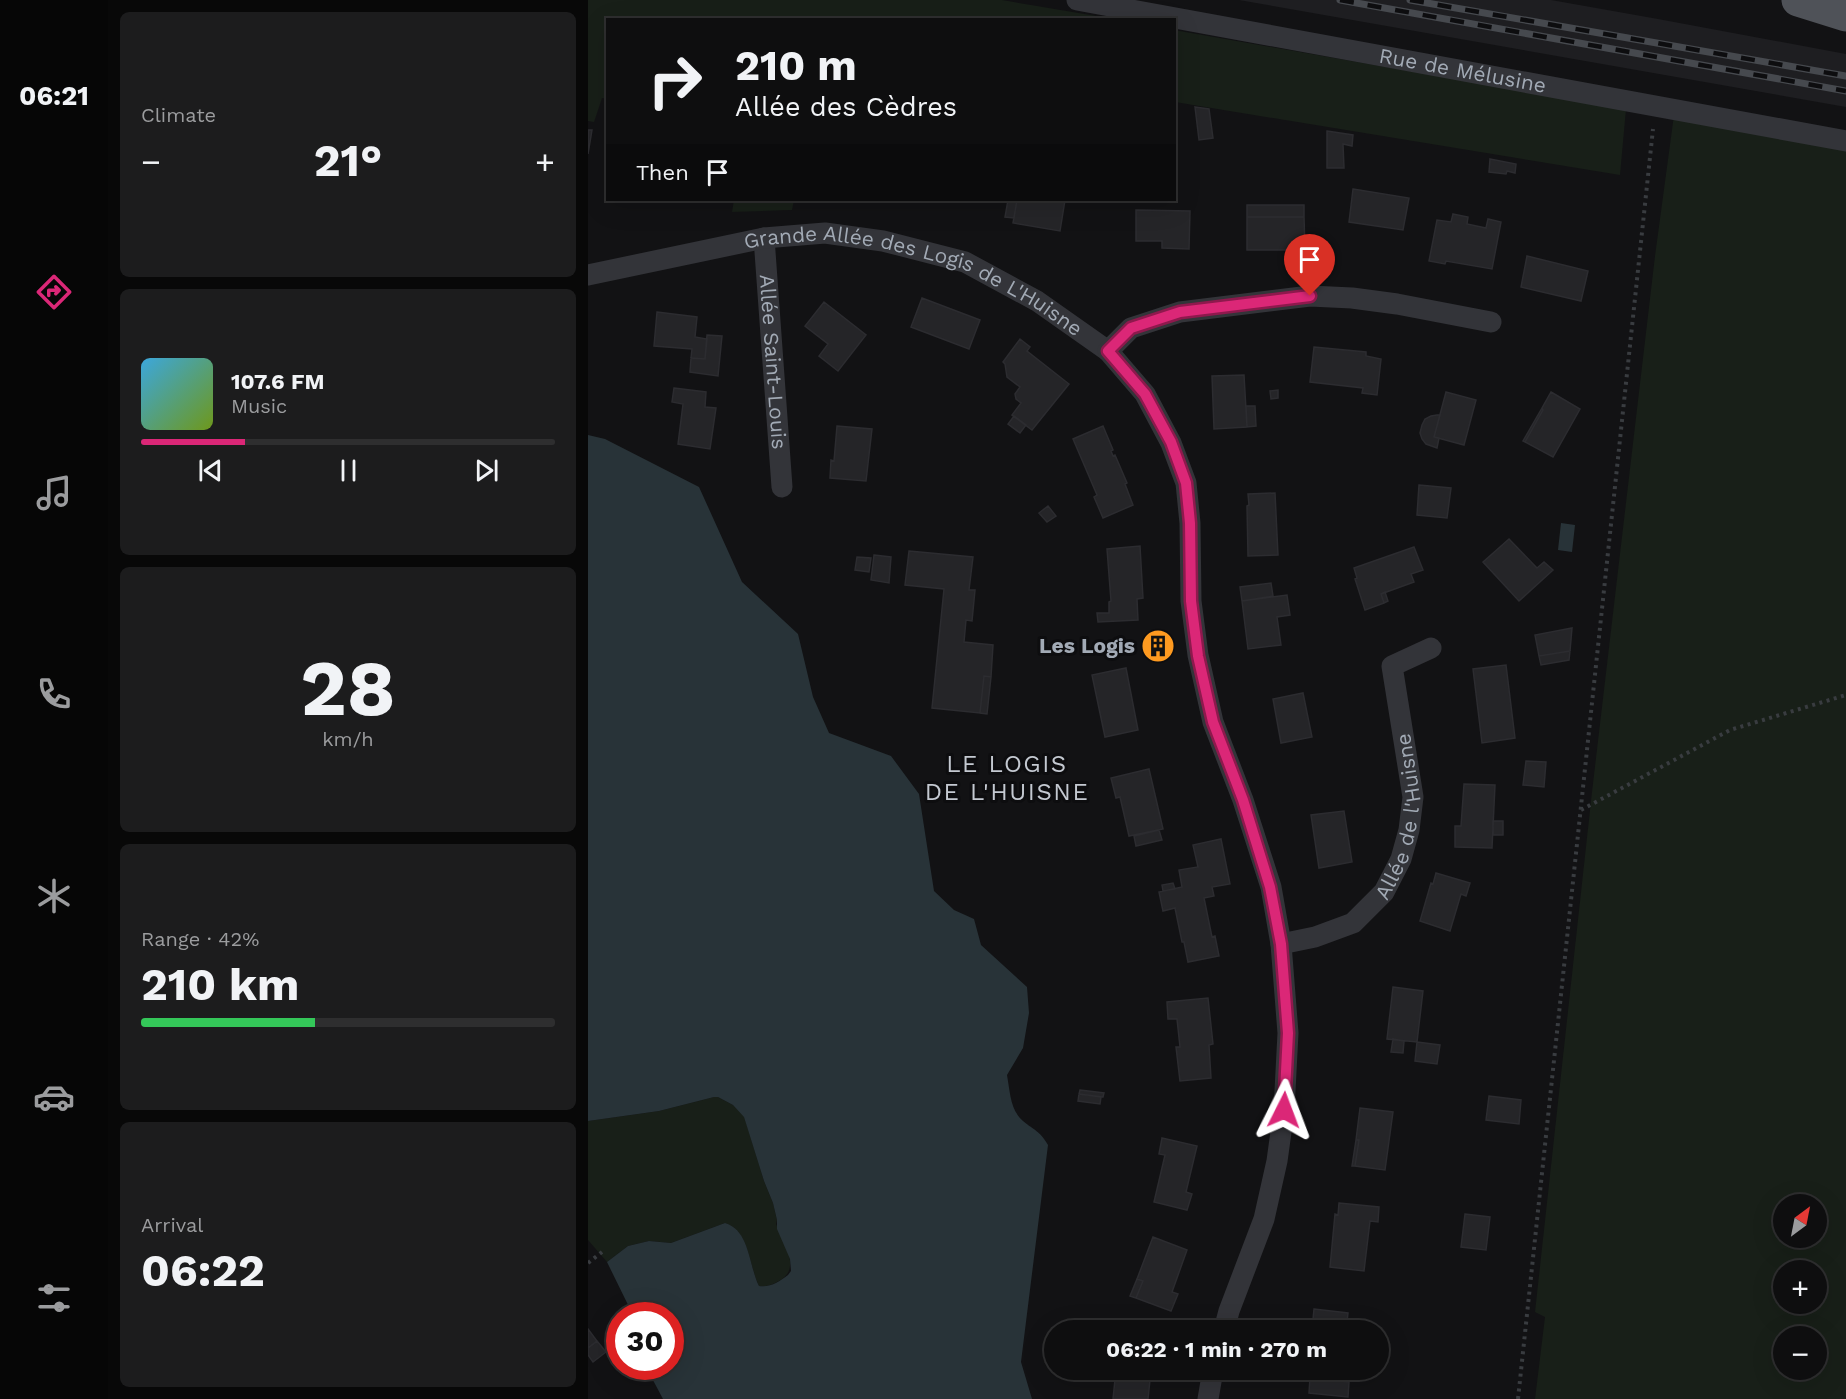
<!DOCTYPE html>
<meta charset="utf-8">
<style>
:root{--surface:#0e0e0f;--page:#1c1c1d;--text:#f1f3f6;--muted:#9b9c9e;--line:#2e2e2f;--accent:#db2777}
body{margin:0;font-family:"Work Sans",sans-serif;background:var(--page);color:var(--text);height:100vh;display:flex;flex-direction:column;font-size:22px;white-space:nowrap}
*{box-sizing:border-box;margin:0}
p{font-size:20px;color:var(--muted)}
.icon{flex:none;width:33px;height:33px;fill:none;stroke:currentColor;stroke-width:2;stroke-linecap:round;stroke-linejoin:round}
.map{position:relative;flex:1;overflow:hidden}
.sheet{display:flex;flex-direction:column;gap:12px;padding:12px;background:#080808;width:480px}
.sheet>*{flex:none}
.hud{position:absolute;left:18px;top:18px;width:570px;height:183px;border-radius:0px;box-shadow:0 6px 24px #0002,0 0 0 2px var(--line);background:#0e0e0f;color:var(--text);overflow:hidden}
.needle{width:39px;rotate:32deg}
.tools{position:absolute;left:1185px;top:1194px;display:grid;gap:12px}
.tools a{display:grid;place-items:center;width:54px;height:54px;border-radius:50%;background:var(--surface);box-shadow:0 6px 24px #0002,0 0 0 2px var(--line);font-size:30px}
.speed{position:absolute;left:18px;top:1302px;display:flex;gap:12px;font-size:30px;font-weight:700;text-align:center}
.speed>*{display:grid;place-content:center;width:78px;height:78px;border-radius:50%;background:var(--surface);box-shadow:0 6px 24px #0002,0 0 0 2px var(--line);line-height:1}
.speed .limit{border:9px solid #d22;background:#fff;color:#111}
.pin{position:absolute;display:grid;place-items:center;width:51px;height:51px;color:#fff;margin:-62px -26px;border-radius:50% 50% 50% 0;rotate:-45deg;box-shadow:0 0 6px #0007}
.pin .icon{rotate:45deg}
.me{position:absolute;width:66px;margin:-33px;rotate:3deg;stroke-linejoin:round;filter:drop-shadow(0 0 4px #0008)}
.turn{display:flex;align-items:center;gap:21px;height:126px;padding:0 30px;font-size:27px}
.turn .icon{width:78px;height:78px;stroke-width:2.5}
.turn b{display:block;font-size:42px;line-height:51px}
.then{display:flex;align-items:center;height:57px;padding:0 30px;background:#0003;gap:12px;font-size:22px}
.big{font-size:45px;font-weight:700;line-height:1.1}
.sheet .widget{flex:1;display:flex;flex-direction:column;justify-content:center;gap:9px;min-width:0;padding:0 21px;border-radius:9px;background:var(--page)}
.sheet .dial{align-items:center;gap:0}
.dial b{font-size:78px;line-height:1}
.song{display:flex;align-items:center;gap:18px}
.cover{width:72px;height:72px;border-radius:9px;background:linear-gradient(135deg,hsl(200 70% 55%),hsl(80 70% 35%))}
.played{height:6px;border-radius:3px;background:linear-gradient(90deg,var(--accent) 25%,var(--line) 25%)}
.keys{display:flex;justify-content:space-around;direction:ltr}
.heat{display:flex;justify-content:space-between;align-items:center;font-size:33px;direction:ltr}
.charge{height:9px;border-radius:4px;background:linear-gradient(90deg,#34c759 42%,var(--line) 0)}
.trip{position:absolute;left:456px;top:1320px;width:345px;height:60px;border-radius:30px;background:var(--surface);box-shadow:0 6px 24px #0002,0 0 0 2px var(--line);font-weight:700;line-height:60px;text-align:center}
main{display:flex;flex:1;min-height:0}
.dock{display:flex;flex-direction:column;width:108px;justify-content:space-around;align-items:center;background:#060606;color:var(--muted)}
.dock .icon{width:42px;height:42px}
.dock .active{color:var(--accent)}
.dock b{font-size:27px;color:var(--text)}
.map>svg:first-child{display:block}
.built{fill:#1e1e21}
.green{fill:#181f18;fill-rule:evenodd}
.water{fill:#283338}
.building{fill:#252528;stroke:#2c2c30;stroke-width:1.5}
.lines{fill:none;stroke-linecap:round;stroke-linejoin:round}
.path{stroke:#393c40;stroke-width:4;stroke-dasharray:3 4.5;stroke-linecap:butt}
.street{stroke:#333439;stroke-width:21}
.primary{stroke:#4f5258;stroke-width:33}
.rail-casing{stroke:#46494e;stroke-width:7}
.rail{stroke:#0d0d0f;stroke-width:4.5;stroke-dasharray:14;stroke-linecap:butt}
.route-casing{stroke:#8e194d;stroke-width:15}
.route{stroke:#db2777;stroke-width:10}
.labels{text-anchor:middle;stroke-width:6;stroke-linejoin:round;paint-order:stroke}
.street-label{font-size:21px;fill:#a2aab5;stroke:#0d0d0f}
.poi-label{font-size:21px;font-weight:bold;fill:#a2aab5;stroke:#0d0d0f;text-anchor:end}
.quarter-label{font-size:24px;letter-spacing:1.5px;fill:#c4c9d1;stroke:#0d0d0f}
</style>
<main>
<nav class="dock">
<b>06:21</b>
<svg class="icon active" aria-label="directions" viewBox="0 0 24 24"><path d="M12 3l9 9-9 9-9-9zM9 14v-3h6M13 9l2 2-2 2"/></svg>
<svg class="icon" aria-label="music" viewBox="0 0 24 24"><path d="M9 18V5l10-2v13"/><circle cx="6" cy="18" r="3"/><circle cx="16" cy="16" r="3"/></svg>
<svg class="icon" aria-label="phone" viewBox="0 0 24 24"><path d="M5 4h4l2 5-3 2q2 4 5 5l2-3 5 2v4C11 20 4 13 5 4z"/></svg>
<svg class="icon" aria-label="climate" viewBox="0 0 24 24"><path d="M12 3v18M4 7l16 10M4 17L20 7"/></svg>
<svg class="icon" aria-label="car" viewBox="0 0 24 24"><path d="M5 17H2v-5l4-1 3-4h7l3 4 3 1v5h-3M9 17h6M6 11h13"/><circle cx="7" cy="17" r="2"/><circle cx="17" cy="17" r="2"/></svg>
<svg class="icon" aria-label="filters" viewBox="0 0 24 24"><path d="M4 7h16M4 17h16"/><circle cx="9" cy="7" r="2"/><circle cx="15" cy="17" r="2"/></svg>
</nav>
<section class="sheet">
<div class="widget"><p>Climate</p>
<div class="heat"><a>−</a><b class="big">21°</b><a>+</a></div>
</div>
<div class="widget">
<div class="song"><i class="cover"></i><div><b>107.6 FM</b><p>Music</p></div></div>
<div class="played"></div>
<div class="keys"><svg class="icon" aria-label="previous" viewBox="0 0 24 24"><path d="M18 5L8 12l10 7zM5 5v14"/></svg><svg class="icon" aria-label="pause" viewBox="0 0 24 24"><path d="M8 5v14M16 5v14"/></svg><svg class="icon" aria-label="next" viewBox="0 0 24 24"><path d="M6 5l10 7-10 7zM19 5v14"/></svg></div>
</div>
<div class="widget dial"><b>28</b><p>km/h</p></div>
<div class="widget"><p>Range · 42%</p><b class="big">210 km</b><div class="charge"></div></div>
<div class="widget"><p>Arrival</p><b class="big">06:22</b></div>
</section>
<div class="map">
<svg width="1258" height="1399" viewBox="0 0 1258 1399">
<rect width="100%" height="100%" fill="#121214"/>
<!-- built -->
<path class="built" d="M651,0h312l107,19 188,35v53z"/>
<!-- green -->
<path class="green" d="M0,0h414l112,19 -506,1 -1,79 -5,-1 -8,24 -6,-1z
M586,30l452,79 -6,66 -445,-73z
M1086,115l172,33v1251h-311l10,-82 -10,-5 57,-520 63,-536zM1196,1204h32v34h-32zM1196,1270h32v34h-32zM1196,1336h32v34h-32z
M146,200h60l-2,10 -60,2z
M126,1097h4l15,8 11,11 20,65 9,22 4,17 -1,4c8,19 27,46 1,58 -5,3 -12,5 -18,4 -10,-19 -9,-55 -34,-63l-54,20 -22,-2 -21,5 -21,16 -19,-22v-119l71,-10z"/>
<!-- water -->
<path class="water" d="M0,435l17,4 94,48 43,95 56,52 15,63 16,36 62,23 28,38 15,97 20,19 20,9 7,26 46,42 2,26 -6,35 -16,27c3,16 3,35 16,46 12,10 16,9 25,24l-27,217 11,37h-369l-17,-32 24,-1v-50l-37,-1 -26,-53 21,-16 21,-5 22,2 54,-20c25,7 24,44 34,63 11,2 21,-5 29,-11l3,-4 -1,-12 -13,-30v-9l-4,-17 -9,-22 -20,-64 -11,-12 -15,-8h-4l-55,14 -71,10z
M973,523l14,2 -3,27 -14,-2z"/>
<!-- building -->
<path class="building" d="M607,107l14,2 4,29 -14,2z
M0,130h4l-4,24z
M739,131l26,4 -1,11 -9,-2 1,24h-17z
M902,159l26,5 -1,9 -8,-2 -1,3 -17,-2z
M765,189l56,9 -6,32 -54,-8z
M420,200h9l-3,18 -9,-1z
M429,200h48l-5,31 -47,-8z
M659,205h57v12h-57z
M548,210l54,1 -1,38 -27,-1v-7h-26z
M865,214l15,3 -1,7 19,4 2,-9 13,3 -9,47 -46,-8 -1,3 -16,-3 8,-41 14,2z
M659,217h57l1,33h-58z
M939,256l61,15 -7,30 -60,-14z
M334,298l58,22 -11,29 -58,-22z
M236,302l42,33 -28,36 -19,-15 9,-12 -23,-18z
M69,312l40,5 -2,20 12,2 -2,20 -14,-1 1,-9 -38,-3z
M119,335l15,1 -4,40 -28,-4 1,-14 14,1z
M432,339l10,8 -3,4 42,33 -37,46 -20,-15 9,-12 -5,-4 -1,-5 5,-7 -13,-10 -2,-13 -2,-2z
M726,347l52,5v4l15,3 -4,36 -15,-2 1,-5 -53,-6z
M656,375l3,52 -33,2 -2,-53z
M86,388l32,4 -1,15 11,1 -6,41 -32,-5 5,-40 -11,-2z
M690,390v8l-7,1 -1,-8z
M858,392l30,8 -12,45 -30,-8z
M963,392l29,17 -27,48 -28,-15 18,-32 -1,-2z
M658,406h9l1,20 -9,1z
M954,408l1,2 -18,32 -2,-1z
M849,415h3l-6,22 5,1 -2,10 -11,-4 -4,-5 -2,-6 2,-8 3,-6 6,-3z
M426,416l12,9 -6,8 -12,-9z
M249,426l35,3 -6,52 -36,-3 1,-18 3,1z
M515,426l10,24 -2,1 2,5 2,-1 12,28 -2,1 8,21 -30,13 -9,-21 3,-2 -24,-56z
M831,485l32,3 -4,30 -30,-3z
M687,493l3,62 -30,1 -1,-50 2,-1 -1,-11z
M460,506l8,10 -9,6 -8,-9z
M921,539l28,29 7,-6 9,8 -34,31 -36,-39z
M552,546l3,52 -6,1 1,21 -40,2 -1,-9h12v-11l2,-1 -4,-52z
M826,547l9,23 -12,4 3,8 -33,12 3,9 -19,7 -10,-31 2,-1 -3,-10z
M321,551l64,6 -4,33h6l-3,31 -6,-1 -2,22 29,3 -2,32 -7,-1 -4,37 -48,-5 12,-119 -39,-4z
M286,555l17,2 -2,26 -18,-3z
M269,557l14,1 -2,14 -14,-2z
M683,583l2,13 -31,5 -2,-14z
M797,592l3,9 -4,2 -3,-9z
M699,595l3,20 -13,2 4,28 -33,4 -6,-48z
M984,628l-2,23 -31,5 -4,-21z
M577,636l1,14 -15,2 -2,-14z
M982,651l-1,9 -28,5 -2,-9z
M918,665l9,73 -33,5 -9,-74z
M538,668l12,62 -33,7 -13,-62z
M396,676l7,1 -4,37 -7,-1z
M715,693l9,44 -31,6 -8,-44z
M938,761l20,1 -2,25 -21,-2z
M561,769l14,60 -34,7 -9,-39 -4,1 -5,-20z
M876,784l31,1 -3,63 -37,-1v-21h6z
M756,811l8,51 -33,6 -8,-53z
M905,821h10v14h-10z
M571,830l3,10 -26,6 -2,-10z
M633,839l9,45 -18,3 2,9 -10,2 8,39 3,-1 4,20 -31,6 -4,-20h-2l-7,-34 -12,3 -4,-19 23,-5 -3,-17 19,-3 -5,-22z
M848,873l34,10 -4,13 -5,-2 -11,37 -30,-10 11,-38 2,1z
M585,883l2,6 -12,2 -1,-6z
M805,987l30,4 -6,51 -30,-3z
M620,998l5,46 -4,1 2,33 -31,3 -4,-34h4l-3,-28h-9l-1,-17z
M805,1039l11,2 -1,12 -12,-1z
M829,1042l23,3 -3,19 -22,-3z
M492,1090l24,3 -1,4 -24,-3z
M491,1094l22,3 -1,7 -22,-3z
M901,1096l32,4 -2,24 -33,-4z
M772,1108l33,4 -8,58 -30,-4 4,-26h-3z
M574,1138l35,8 -11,46 6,2 -5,16 -33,-8 11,-47 -6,-1z
M768,1140h3l-4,26h-3z
M751,1203l40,4 -1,15 -8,-1 -6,50 -34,-4 5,-53 3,1z
M877,1214l25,3 -4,33 -25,-3z
M565,1237l34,13 -15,42 6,2 -7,17 -35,-13 7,-17 -6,-2z
M549,1279l6,2 -7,17 -6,-2z
M726,1309l34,4 -2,17h-34z
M0,1329l9,12 -9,7z
M9,1341l9,11 -13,10 -5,-7v-7z
M528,1370h35l-3,29h-35z
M720,1370h34l-1,11 -34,-3z
M722,1378l39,4 -1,15 -39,-4z"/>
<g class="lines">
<!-- path -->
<path class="path" d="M993,810l149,-80 116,-35
M0,1263l14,-11
M930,1399l135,-1270"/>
<!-- street -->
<g class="street">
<path id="s1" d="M489,0l769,141"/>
<path id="s2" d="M176,238l18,249"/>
<path id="s3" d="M0,275l176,-37 61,-5 58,8 82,21 72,39 71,50 37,43 26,49 15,40 4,40 1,78 7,54 15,67 30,78 28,87 10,57 7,89 -4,77 -7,51 -13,58 -35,92 -5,19"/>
<path d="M520,351l23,-23 49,-16 130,-16 42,2 45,6 94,18"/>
<path id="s4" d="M693,944l34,-7 38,-14 31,-31 17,-33 8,-29 4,-33 -21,-131 39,-18"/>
<path d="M620,1399l5,-29"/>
</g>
<!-- primary -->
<path class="primary" d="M1210,0l48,15"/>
<defs>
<path id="rail" d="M752,0l506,91
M822,0l436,76"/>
</defs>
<!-- rail casing -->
<use href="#rail" class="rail-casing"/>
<!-- rail -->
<use href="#rail" class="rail"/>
</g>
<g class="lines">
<defs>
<path id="route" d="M696,1110l4,-77 -7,-89 -11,-57 -27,-87 -30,-78 -15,-66 -7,-55 -1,-78 -4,-40 -15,-41 -26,-48 -37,-43 23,-23 49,-16 130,-16"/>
</defs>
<!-- route casing -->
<use href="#route" class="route-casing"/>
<!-- route -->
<use href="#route" class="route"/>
</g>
<!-- icons -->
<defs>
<symbol id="building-disc" viewBox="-11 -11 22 22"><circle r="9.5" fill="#fe9a20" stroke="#0d0d0f"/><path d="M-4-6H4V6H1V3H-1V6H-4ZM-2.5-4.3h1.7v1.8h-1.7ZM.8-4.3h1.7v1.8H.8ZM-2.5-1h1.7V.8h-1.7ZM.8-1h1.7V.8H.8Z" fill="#111"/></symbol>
</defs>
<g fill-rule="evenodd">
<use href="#building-disc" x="551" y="627" width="38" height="38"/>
</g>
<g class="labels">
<!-- street labels -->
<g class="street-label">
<text dy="7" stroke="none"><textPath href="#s1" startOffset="392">Rue de Mélusine</textPath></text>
<text dy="7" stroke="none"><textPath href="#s3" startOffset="339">Grande Allée des Logis de L'Huisne</textPath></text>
<text dy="7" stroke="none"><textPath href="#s2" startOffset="124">Allée Saint-Louis</textPath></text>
<text dy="7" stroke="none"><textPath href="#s4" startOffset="198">Allée de l'Huisne</textPath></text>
</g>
<!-- poi labels -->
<g class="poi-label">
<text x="547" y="653">Les Logis</text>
</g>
<!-- quarter labels -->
<g class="quarter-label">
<text x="419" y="772">LE LOGIS<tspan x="419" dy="28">DE L'HUISNE</tspan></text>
</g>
</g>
</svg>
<div class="tools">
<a><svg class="needle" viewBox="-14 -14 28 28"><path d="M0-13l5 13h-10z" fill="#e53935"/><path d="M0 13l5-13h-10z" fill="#9b9c9e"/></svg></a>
<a>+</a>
<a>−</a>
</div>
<div class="speed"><div class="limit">30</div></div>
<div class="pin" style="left:722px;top:296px;background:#d93025"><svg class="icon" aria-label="arrive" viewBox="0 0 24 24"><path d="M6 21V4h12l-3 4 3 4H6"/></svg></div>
<svg class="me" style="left:696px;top:1110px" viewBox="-20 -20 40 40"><path d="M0-17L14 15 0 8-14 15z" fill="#db2777" stroke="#fff" stroke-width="4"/></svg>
<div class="trip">06:22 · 1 min · 270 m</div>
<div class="hud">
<div class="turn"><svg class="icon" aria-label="right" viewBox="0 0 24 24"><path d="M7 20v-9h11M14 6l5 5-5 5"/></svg><div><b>210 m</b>Allée des Cèdres</div></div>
<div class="then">Then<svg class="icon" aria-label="arrive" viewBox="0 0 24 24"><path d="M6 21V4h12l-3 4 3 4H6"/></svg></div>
</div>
</div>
</main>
